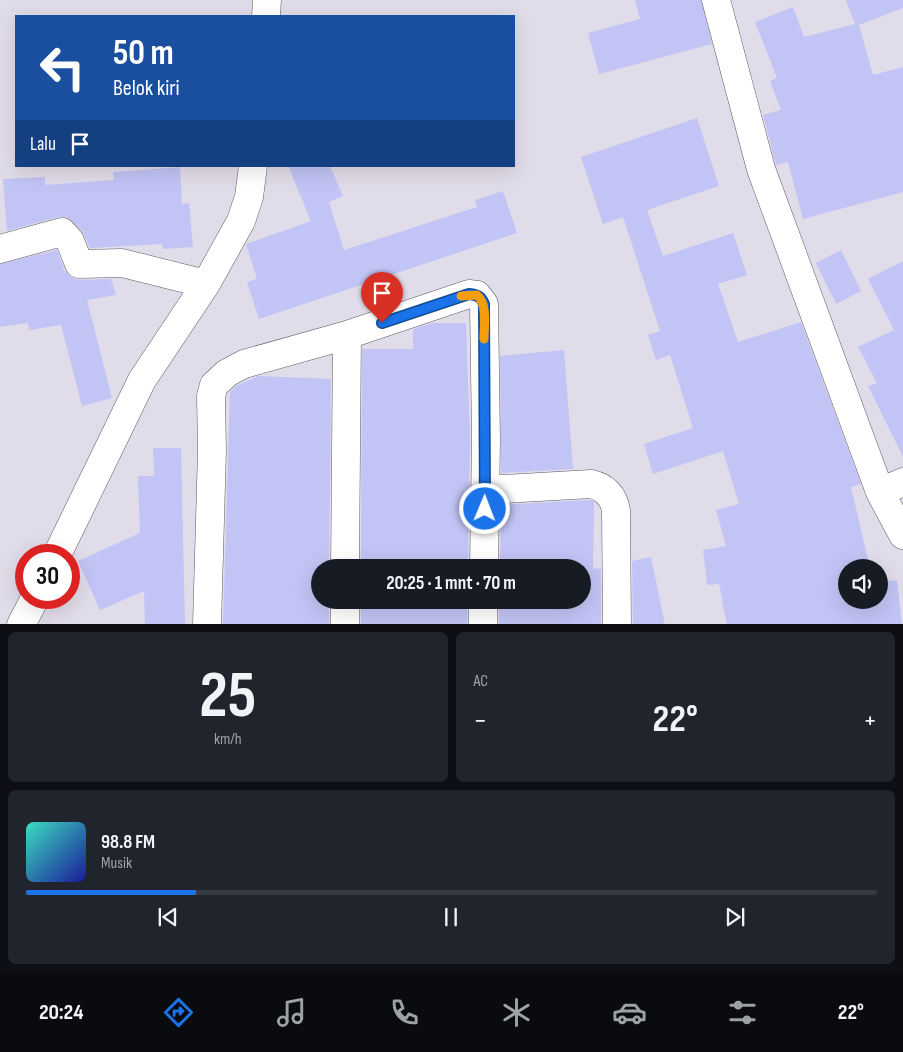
<!DOCTYPE html>
<html lang="id">
<meta charset="utf-8">
<style>
:root{--surface:#171b24;--page:#20242c;--text:#f1f3f6;--muted:#9ea1a6;--line:#363941;--accent:#1a73e8}
body{margin:0;font-family:"Sofia Sans Condensed",sans-serif;background:var(--page);color:var(--text);height:100vh;display:flex;flex-direction:column;font-size:19px;white-space:nowrap}
*{box-sizing:border-box;margin:0}
p{font-size:16px;color:var(--muted)}
.icon{flex:none;width:28px;height:28px;fill:none;stroke:currentColor;stroke-width:2;stroke-linecap:round;stroke-linejoin:round}
.map{position:relative;height:624px;overflow:hidden}
.details{display:flex;flex-direction:column;gap:8px;padding:8px;background:#0d0f14;flex:1}
.details>*{flex:none}
.banner{position:absolute;left:15px;top:15px;width:500px;height:152px;border-radius:0px;box-shadow:0 5px 20px #0002;background:#1a4fa0;color:#fff;overflow:hidden}
.fabs{position:absolute;left:838px;top:559px;display:grid;gap:10px}
.fabs a{display:grid;place-items:center;width:50px;height:50px;border-radius:50%;background:var(--surface);box-shadow:0 5px 20px #0002;font-size:25px}
.speed{position:absolute;left:15px;top:544px;display:flex;gap:10px;font-size:25px;font-weight:700;text-align:center}
.speed>*{display:grid;place-content:center;width:65px;height:65px;border-radius:50%;background:var(--surface);box-shadow:0 5px 20px #0002;line-height:1}
.speed .limit{border:8px solid #d22;background:#fff;color:#111}
.pin{position:absolute;display:grid;place-items:center;width:42px;height:42px;color:#fff;margin:-51px -21px;border-radius:50% 50% 50% 0;rotate:-45deg;box-shadow:0 0 5px #0007}
.pin .icon{rotate:45deg}
.me{position:absolute;width:55px;margin:-28px;rotate:1deg;stroke-linejoin:round;filter:drop-shadow(0 0 4px #0008)}
.turn{display:flex;align-items:center;gap:18px;height:105px;padding:0 15px;font-size:22px}
.turn .icon{width:65px;height:65px;stroke-width:2.5}
.turn b{display:block;font-size:35px;line-height:42px}
.then{display:flex;align-items:center;height:48px;padding:0 15px;background:#0003;gap:10px;font-size:19px}
.big{font-size:38px;font-weight:700;line-height:1.1}
.details .card{flex:1;display:flex;flex-direction:column;justify-content:center;gap:8px;min-width:0;padding:0 18px;border-radius:8px;background:var(--page)}
.details .dial{align-items:center;gap:0}
.dial b{font-size:65px;line-height:1}
.song{display:flex;align-items:center;gap:15px}
.cover{width:60px;height:60px;border-radius:8px;background:linear-gradient(135deg,hsl(170 70% 55%),hsl(240 70% 35%))}
.played{height:5px;border-radius:2px;background:linear-gradient(90deg,var(--accent) 20%,var(--line) 20%)}
.keys{display:flex;justify-content:space-around;direction:ltr}
.heat{display:flex;justify-content:space-between;align-items:center;font-size:28px;direction:ltr}
.details .tiles{flex:1;display:grid;gap:8px;grid-template-columns:1fr 1fr}
.card:last-child{grid-column:span 2}
.trip{position:absolute;left:311px;top:559px;width:280px;height:50px;border-radius:25px;background:var(--surface);box-shadow:0 5px 20px #0002;font-weight:700;line-height:50px;text-align:center}
.menu{display:flex;height:80px;justify-content:space-around;align-items:center;background:#090b0e;color:var(--muted)}
.menu .icon{width:35px;height:35px}
.menu .selected{color:var(--accent)}
.menu b{font-size:22px;color:var(--text)}
.map>svg:first-child{display:block}
.building{fill:#c1c4f4}
.lines{fill:none;stroke-linecap:round;stroke-linejoin:round}
.minor-casing{stroke:#5e5965;stroke-width:29}
.minor{stroke:#fff;stroke-width:28}
.route-casing{stroke:#114b97;stroke-width:12}
.route{stroke:#1a73e8;stroke-width:9}
.slow{stroke:#f59e0b;stroke-width:9}
</style>
<div class="map">
<svg width="903" height="625" viewBox="0 0 903 625">
<rect width="100%" height="100%" fill="#e1dce9"/>
<!-- building -->
<path class="building" d="M635,0h66l11,44 -113,30 -11,-41 52,-14z
M846,0h57v8l-44,17 14,50 30,-8v125l-100,27 -15,-57 -12,3 -13,-50 18,-5 -11,-29 7,-3 -22,-56 38,-15 11,30 51,-13z
M697,118l22,68 -72,24 16,46 70,-23 14,42 -29,9 20,58 63,-20 60,162 -10,3 19,81h-24v32h33v-18l18,-2 5,45h-175l-8,-41 -12,1 -4,-35 23,-4 -10,-36 23,-6 -16,-53 -70,23 -9,-30 49,-16 -23,-73 -14,5 -8,-25 12,-4 -37,-114 -20,7 -22,-67z
M288,166h42l13,30 -14,6 15,48 133,-43 -2,-7 28,-9 14,42 -258,86 -12,-37 10,-3 -11,-35 65,-23z
M180,167l2,37 7,-1 4,44 -30,2 -1,-5 -72,4 -8,-17 -16,-14h-8l-51,14 -4,-52 42,-2v8l69,-5 -1,-8z
M57,250l7,20 7,7 8,3 32,-1 5,16 -29,5 25,98 -30,8 -21,-81 -32,5 -1,-7 -28,4v-63z
M841,250l20,41 -25,13 -20,-41z
M903,261v196l-35,-71 9,-3 -19,-36 36,-17 -26,-51z
M433,323h33l4,116 -2,129h-107l1,-219h51v-20z
M564,350l9,119 -72,4 -1,-117z
M258,376l73,3 -2,189h-9v32h9v25h-106l7,-233 6,-6z
M153,448h28l4,177h-40l-1,-34 -44,19 -22,-49 62,-28 -2,-57h16z
M589,500l5,1 -1,68 8,-1v57h-102v-25h83v-32h-82l1,-63z
M651,557l14,68h-32l-1,-64z
M361,600h106v25h-106z"/>
<g class="lines">
<defs>
<path id="minor" d="M716,0l45,169 119,323 23,43
M266,16l1,-16
M0,249l62,-17 8,9 9,23 43,-1 84,21
M485,490l106,-6c14,3 23,12 25,27l1,114
M880,492l23,-10
M57,555l85,-175 64,-96 35,-63 8,-24 4,-31
M345,568l2,-233
M21,625l14,-27
M207,625l5,-175 -1,-54 3,-11 13,-12 17,-9 103,-29 122,-41 8,1 7,9 2,135 -2,129
M345,625v-25
M483,625v-25"/>
</defs>
<!-- minor casing -->
<use href="#minor" class="minor-casing"/>
<!-- minor -->
<use href="#minor" class="minor"/>
</g>
<g class="lines">
<defs>
<path id="route" d="M382,323l87,-29c8,1 12,2 15,10l1,205"/>
</defs>
<!-- route casing -->
<use href="#route" class="route-casing"/>
<!-- route -->
<use href="#route" class="route"/>
<!-- slow -->
<path class="slow" d="M461,296l16,-1c11,10 7,31 7,44"/>
</g>
</svg>
<div class="fabs">
<a><svg class="icon" aria-label="sound" viewBox="0 0 24 24"><path d="M4 9h4l5-4v14l-5-4H4zM17 9q2 3 0 6"/></svg></a>
</div>
<div class="speed"><div class="limit">30</div></div>
<div class="pin" style="left:382px;top:323px;background:#d93025"><svg class="icon" aria-label="arrive" viewBox="0 0 24 24"><path d="M6 21V4h12l-3 4 3 4H6"/></svg></div>
<svg class="me" style="left:485px;top:509px" viewBox="-20 -20 40 40"><circle r="17" fill="#1a73e8" stroke="#fff" stroke-width="3"/><path d="M0-11L8 9 0 5-8 9z" fill="#fff"/></svg>
<div class="trip">20:25 · 1 mnt · 70 m</div>
<div class="banner">
<div class="turn"><svg class="icon" aria-label="left" viewBox="0 0 24 24"><path d="M17 20v-9H6M10 6l-5 5 5 5"/></svg><div><b>50 m</b>Belok kiri</div></div>
<div class="then">Lalu<svg class="icon" aria-label="arrive" viewBox="0 0 24 24"><path d="M6 21V4h12l-3 4 3 4H6"/></svg></div>
</div>
</div>
<section class="details">
<div class="tiles">
<div class="card dial"><b>25</b><p>km/h</p></div>
<div class="card"><p>AC</p>
<div class="heat"><a>−</a><b class="big">22°</b><a>+</a></div>
</div>
<div class="card">
<div class="song"><i class="cover"></i><div><b>98.8 FM</b><p>Musik</p></div></div>
<div class="played"></div>
<div class="keys"><svg class="icon" aria-label="previous" viewBox="0 0 24 24"><path d="M18 5L8 12l10 7zM5 5v14"/></svg><svg class="icon" aria-label="pause" viewBox="0 0 24 24"><path d="M8 5v14M16 5v14"/></svg><svg class="icon" aria-label="next" viewBox="0 0 24 24"><path d="M6 5l10 7-10 7zM19 5v14"/></svg></div>
</div>
</div>
</section>
<nav class="menu">
<b>20:24</b>
<svg class="icon selected" aria-label="directions" viewBox="0 0 24 24"><path d="M12 3l9 9-9 9-9-9zM9 14v-3h6M13 9l2 2-2 2"/></svg>
<svg class="icon" aria-label="music" viewBox="0 0 24 24"><path d="M9 18V5l10-2v13"/><circle cx="6" cy="18" r="3"/><circle cx="16" cy="16" r="3"/></svg>
<svg class="icon" aria-label="phone" viewBox="0 0 24 24"><path d="M5 4h4l2 5-3 2q2 4 5 5l2-3 5 2v4C11 20 4 13 5 4z"/></svg>
<svg class="icon" aria-label="climate" viewBox="0 0 24 24"><path d="M12 3v18M4 7l16 10M4 17L20 7"/></svg>
<svg class="icon" aria-label="car" viewBox="0 0 24 24"><path d="M5 17H2v-5l4-1 3-4h7l3 4 3 1v5h-3M9 17h6M6 11h13"/><circle cx="7" cy="17" r="2"/><circle cx="17" cy="17" r="2"/></svg>
<svg class="icon" aria-label="filters" viewBox="0 0 24 24"><path d="M4 7h16M4 17h16"/><circle cx="9" cy="7" r="2"/><circle cx="15" cy="17" r="2"/></svg>
<b>22°</b>
</nav>
